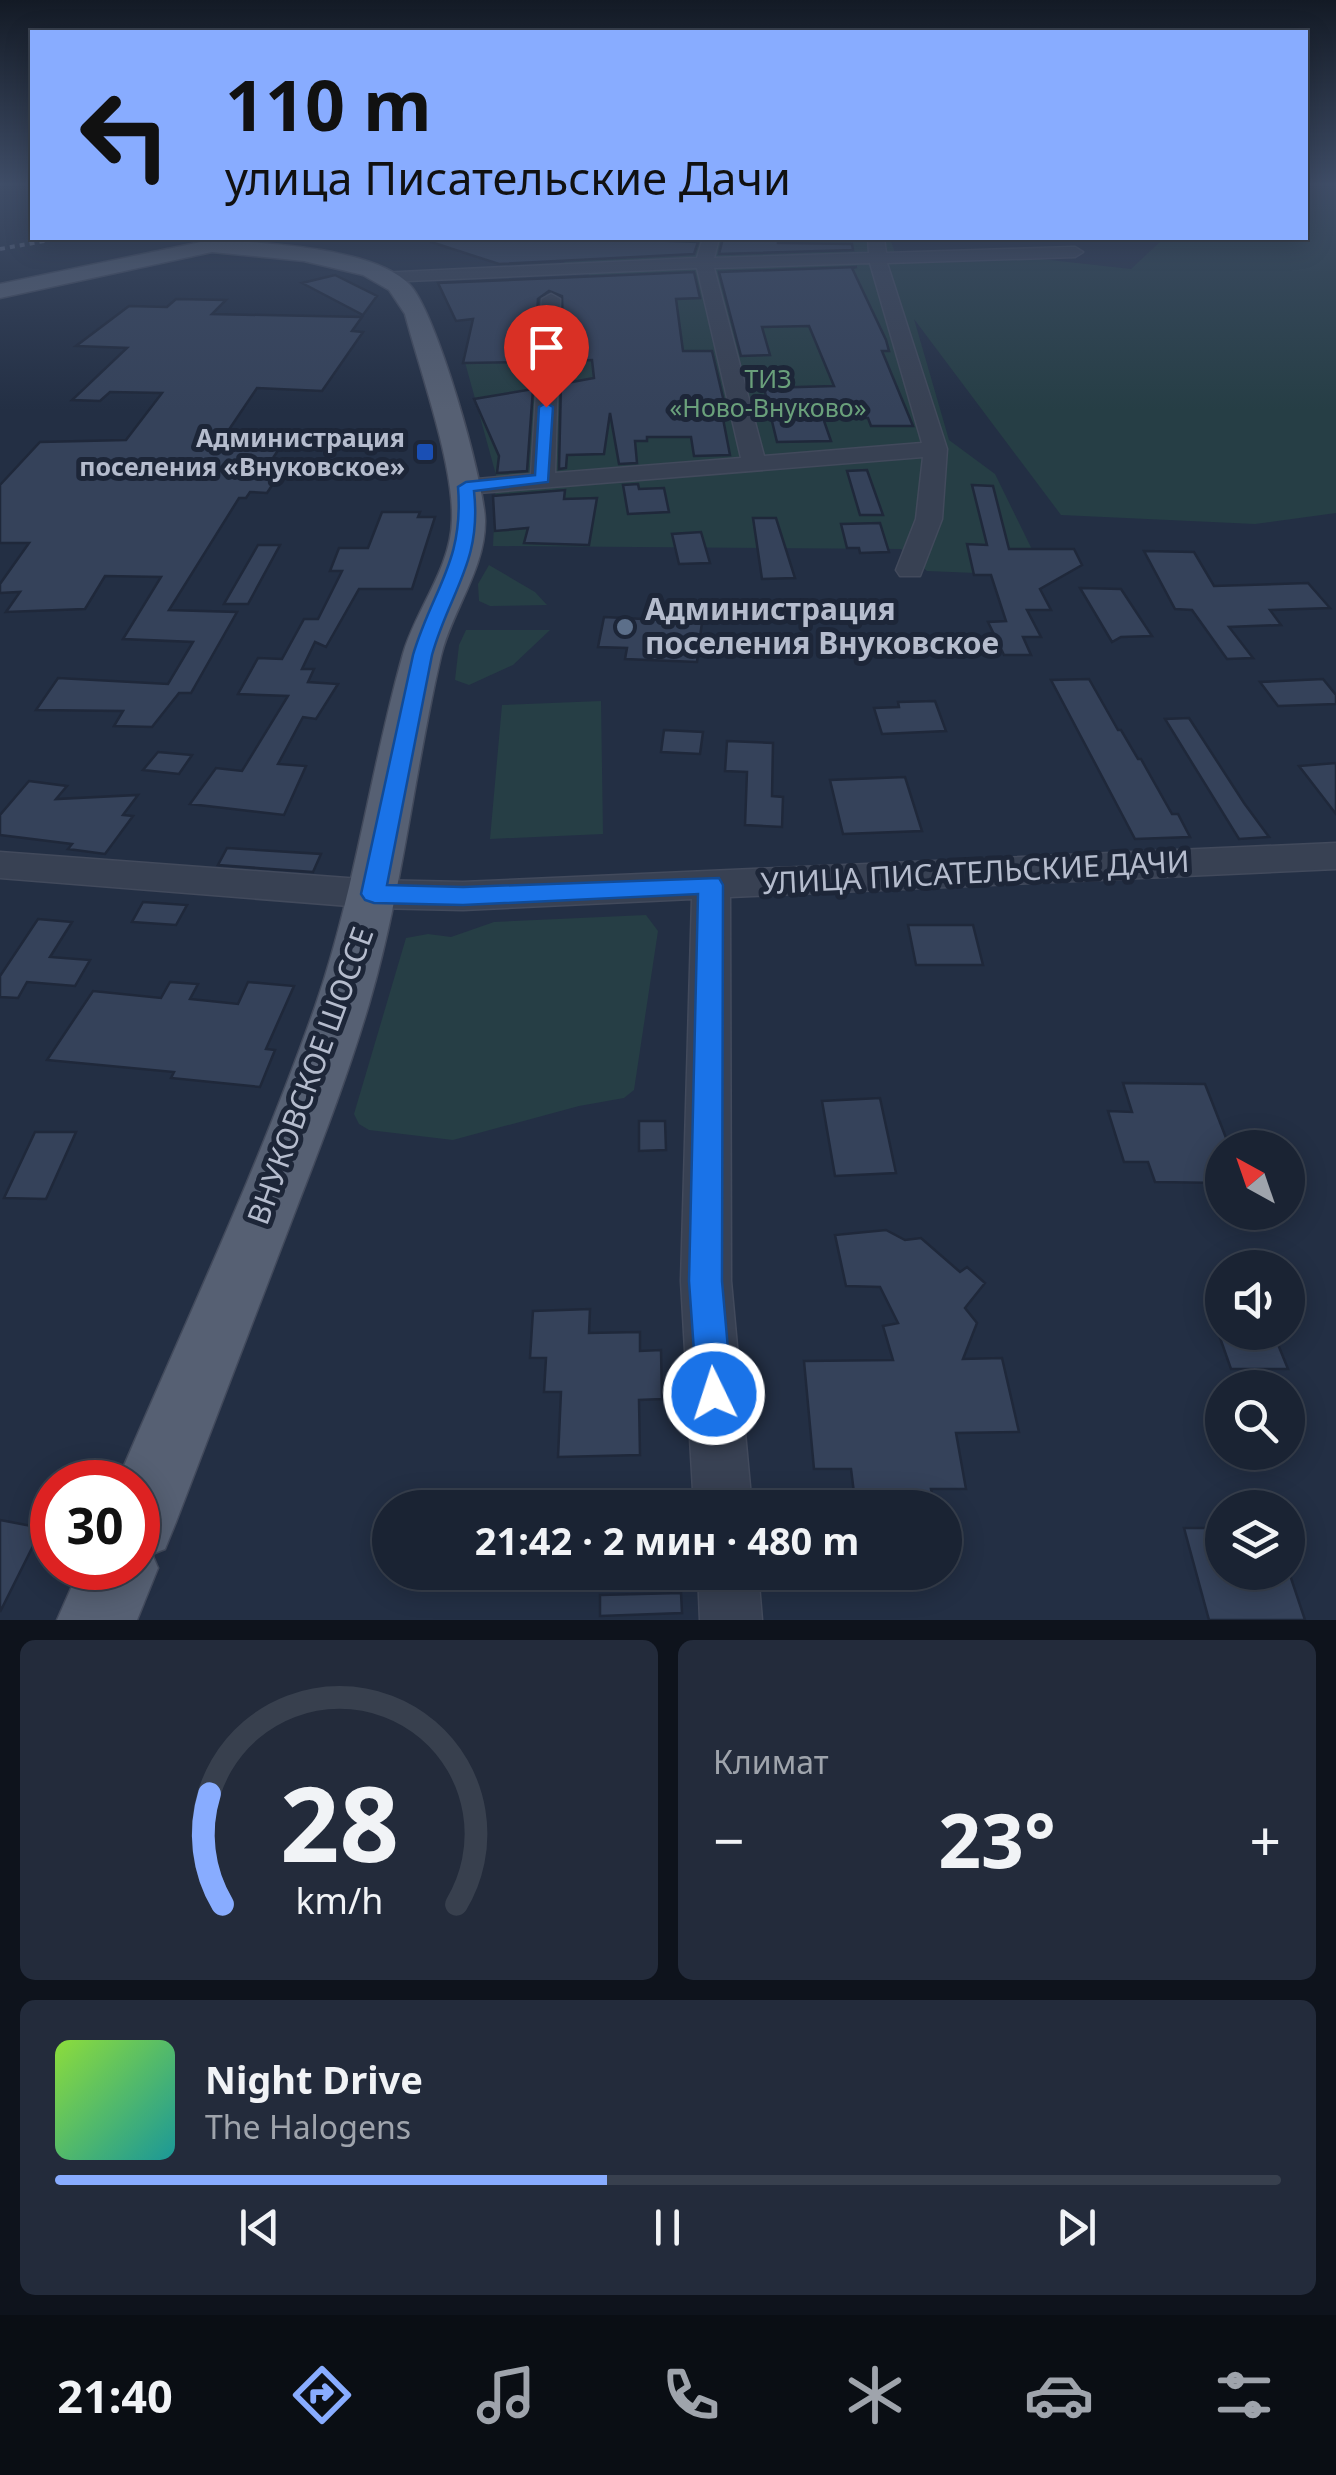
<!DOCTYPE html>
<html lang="ru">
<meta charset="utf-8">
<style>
:root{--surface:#1a2333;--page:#232b3b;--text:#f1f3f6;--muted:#9fa4ac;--line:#38404e;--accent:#88acff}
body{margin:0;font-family:"Noto Sans",sans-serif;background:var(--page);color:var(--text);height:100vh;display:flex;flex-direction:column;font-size:38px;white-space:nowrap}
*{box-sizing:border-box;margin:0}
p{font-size:32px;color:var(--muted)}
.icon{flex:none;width:55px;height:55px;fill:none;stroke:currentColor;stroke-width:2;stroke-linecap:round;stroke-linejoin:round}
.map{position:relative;height:1620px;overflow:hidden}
.side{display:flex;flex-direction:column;gap:20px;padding:20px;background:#0e131c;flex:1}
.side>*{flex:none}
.top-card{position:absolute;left:30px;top:30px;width:1278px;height:210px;border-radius:0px;box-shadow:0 5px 25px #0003,0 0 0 2px var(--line);background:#88acff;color:#111;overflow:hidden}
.needle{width:65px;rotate:320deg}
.controls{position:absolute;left:1205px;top:1130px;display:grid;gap:20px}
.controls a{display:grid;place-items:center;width:100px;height:100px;border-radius:50%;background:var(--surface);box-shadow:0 5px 25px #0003,0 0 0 2px var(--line);font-size:50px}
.speed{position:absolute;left:30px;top:1460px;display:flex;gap:20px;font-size:50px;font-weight:700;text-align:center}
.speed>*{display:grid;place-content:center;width:130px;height:130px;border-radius:50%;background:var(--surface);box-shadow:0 5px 25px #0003,0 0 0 2px var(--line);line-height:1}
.speed .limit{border:15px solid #d22;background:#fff;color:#111}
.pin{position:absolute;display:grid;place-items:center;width:85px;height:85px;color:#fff;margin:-102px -42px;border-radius:50% 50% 50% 0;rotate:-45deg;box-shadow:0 0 10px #0007}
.pin .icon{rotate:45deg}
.me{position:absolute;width:110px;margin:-55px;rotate:356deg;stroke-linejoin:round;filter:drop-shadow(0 0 8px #0008)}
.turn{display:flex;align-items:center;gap:35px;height:210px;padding:0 30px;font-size:45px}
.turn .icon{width:130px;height:130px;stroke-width:2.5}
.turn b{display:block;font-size:70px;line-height:85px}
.big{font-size:75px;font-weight:700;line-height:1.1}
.side .tile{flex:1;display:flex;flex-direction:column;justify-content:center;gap:15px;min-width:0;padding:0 35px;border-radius:15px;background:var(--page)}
.side .dial{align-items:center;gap:0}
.dial svg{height:260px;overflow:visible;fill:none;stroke:var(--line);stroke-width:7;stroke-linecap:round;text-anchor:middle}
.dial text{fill:var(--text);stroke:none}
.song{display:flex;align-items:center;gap:30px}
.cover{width:120px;height:120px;border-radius:15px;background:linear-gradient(135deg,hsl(90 70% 55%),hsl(180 70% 35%))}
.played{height:10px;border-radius:5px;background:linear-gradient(90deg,var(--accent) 45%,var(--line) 45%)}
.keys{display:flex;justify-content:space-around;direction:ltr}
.heat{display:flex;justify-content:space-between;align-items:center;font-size:55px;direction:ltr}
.side .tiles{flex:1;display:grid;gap:20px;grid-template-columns:1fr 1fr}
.tile:last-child{grid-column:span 2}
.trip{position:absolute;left:372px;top:1490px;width:590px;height:100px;border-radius:50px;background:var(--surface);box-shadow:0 5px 25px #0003,0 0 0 2px var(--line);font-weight:700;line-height:100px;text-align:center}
.tab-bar{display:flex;height:160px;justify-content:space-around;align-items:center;background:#0a0e14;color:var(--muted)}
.tab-bar .icon{width:70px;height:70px}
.tab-bar .on{color:var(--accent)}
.tab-bar b{font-size:45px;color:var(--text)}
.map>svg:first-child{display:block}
.green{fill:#263e45}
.building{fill:#35425a;stroke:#1f283a;stroke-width:2.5}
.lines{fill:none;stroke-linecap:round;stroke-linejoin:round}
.minor-casing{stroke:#424a5c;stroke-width:3}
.major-casing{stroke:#424a5c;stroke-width:3}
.minor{fill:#384153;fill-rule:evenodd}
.major{fill:#566073;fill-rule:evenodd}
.rail{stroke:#5a647b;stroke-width:4;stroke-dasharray:5 5;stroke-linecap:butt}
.route{fill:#1a73e8;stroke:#114b97;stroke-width:2.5}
.transit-dot{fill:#1a4fb4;stroke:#1d2638;stroke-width:4}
.service-dot{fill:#5c6f8a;stroke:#1d2638;stroke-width:4}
.labels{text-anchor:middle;stroke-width:10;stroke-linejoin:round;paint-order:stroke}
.far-park-label{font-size:25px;fill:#6aa07b;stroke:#1d2638}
.far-poi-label{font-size:25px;font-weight:bold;fill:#b5bccd;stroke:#1d2638;text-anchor:end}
.poi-label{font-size:30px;font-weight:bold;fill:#b5bccd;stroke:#1d2638;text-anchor:start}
.street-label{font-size:30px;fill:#b5bccd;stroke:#1d2638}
</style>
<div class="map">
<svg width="1336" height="1620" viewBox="0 0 1336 1620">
<rect width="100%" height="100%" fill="#232f44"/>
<!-- green -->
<path class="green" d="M1305,183h31v330l-81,11 -194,-9 -147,-196 35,121 46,34 50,102 -118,-5 -26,-22 -408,-3 3,-71 -33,-120 103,-2 -5,-49 22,-1 7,-33 -26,-7 14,-25h312l6,18 91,-3 144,16 33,-31h141z
M489,565l46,27 12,13 -57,1 -11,-5 -1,-17z
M466,630h84l-37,35 -44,20 -14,-5 4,-35z
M601,701l2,133 -113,5 12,-134z
M646,915l12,16 -24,159 -10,8 -45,8 -126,34 -84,-10 -10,-6 -5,-10 52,-176 22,-4 23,3 43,-15z"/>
<!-- building -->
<path class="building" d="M431,238h161l106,4 -4,12 -195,10 -68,-22z
M723,238l55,2v3l74,1 1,6 -134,4z
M857,267l-5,1 34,72 3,11h-7l31,75h-42l-3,-8h-45l8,23 -54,1 -13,-54 70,-2 -25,-60 -47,1 8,28 -29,1 -22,-84z
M694,272l6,26 -24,1 7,52h29l12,51 -4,1 10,52 -36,1 -3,-19h-44v4h-12l2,22 -18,1 -9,-51 -6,41 -37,1 -1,13 -7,1 2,-85 33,-6 -2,-18 -22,1 2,-31h-9l-1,-34 -13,-5 -11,8 -2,32h-4l-5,31 -64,1 10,-44 -17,2 -18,-38z
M335,275l42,21 -14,19 -61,-32z
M176,299l50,1 -14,14 150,3 -10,14 11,1 -41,59 -65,-3 -29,43 62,1 -19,29h17l-21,32 -17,-1 -4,6h-7l-70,112 68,2 -46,81h-12l-27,34 -38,-1 9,-15 -87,-1 22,-32 110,6 25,-42 -70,-3 38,-62 -56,-1 -20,33 -79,3 14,-20 -20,1v-9l29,-41h-29v-58l40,-43 86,-2 36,-47 -52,-1 -10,9 -28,-1 55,-52 -51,-2 53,-40 38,1z
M533,389l-6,82 -30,2 2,-17 -25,-57z
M867,470l16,45h-23l-13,-44z
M638,484l1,5 25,-1 5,24 -41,2 -5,-29z
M972,485l21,1 16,63h65l8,16 -42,24 11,21h-24l14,27h-18l8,18h-27l-16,-33 18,-1 -15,-46h-17l-7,-31 20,1z
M565,490l-1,9 33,-1 -8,47 -65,-2 4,-15 -33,3 -2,-35z
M382,512h38l-2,5h17l-23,72h-53l-33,58 -11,-5 -13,27h12l-6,13 30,2 -22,35 -13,-2 -25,47 28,2 -22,49 -94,-11 26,-36 26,3 46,-75 -50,-2 20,-36 24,1 22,-40h14l24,-48h-12l9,-23h29z
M753,518h23l19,60 -33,1z
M880,523l9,29 -29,1 -1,-5h-12l-6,-24z
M701,532l9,31 -31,1 -7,-30z
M258,545h22l-32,59h-24z
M1144,551l50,1 20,34 94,-3 22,25 -60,2 11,15 -52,2 24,31 -26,1 -35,-49 -17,-1z
M1080,588l41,1 31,47 -31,1 -9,5z
M604,617l98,5 -5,40 -72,-3 2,-11 -29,-1z
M1089,679l29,51h3l17,29h3l31,55h6l12,23 -55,2 -84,-159z
M1323,679l13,16v9l-58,2 -18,-24z
M935,701l11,30 -64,3 -8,-26 25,-1 -1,-5z
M1189,718l55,85 25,34 -30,2 -74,-120z
M664,730l39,2 -3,22 -39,-2z
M727,741l46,2 -1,53 11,1 -1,30 -37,-2 2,-53 -22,-1z
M158,752l34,3 -13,19 -36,-4z
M1336,763v51l-37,-48z
M905,777l17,54 -79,3 -13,-54z
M29,781l38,5 -11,13 82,-4 -15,20 10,1 -28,38 -37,-5 4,-5 -72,-9v-20z
M227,848l94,6 -8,18 -95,-7z
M143,902l44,3 -11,20 -44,-3z
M38,919l34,3 -22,35 40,3 -15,26 -48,-4 -9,16 -18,-1v-21z
M908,925h65l10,40h-67z
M170,982l28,2 -8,15 48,5 10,-22 46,4 -28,63 9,1 -15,37 -89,-9 3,-6 -127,-12 46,-69 68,7z
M1123,1083l82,1 25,64h-8v35l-67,-1 -7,-20h-24l-16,-51 24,1z
M880,1098l16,75 -61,3 -13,-75z
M639,1121h26l1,29 -27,1z
M35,1132h41l-30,67 -42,-1z
M886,1230l19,10 16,-2 39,34 7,-5 18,16 -20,25 12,15 -14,36 39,-1 17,74 -63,1 10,56h-35l4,19h-48l-1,-16 -32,1 -3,-24h-37l-10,-108 89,-1 -10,-34 15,-3 -18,-36 -34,-1 -11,-51z
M590,1309l-1,24 51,-1v19l21,-1 1,49 -23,1 1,55 -82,2 3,-65h-17l2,-34h-16l3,-47z
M1218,1332h55l15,37h-57z
M0,1520l42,8 -42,84z
M1184,1528h38v44h67l16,48h-96z
M681,1593l1,20 -82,3v-21z"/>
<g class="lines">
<defs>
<path id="minor" d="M703,238h16l-5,20 155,-5 -1,-15h16l2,15 189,-6 8,5 -8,5 -188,6 60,186 -5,70 -22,57h-20l-4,-6 20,-51 7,-62 -457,37 -12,-7 12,-7 65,-6 11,-175 9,-5 9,5 -5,174 186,-15 -44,-190 -312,14 -6,-1v-8l318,-15zM870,263l52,180 -158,13 -50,-188z
M1336,843v26l-606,28 1,384 21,227h-58l-13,-227 11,-382 -229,11 -89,-2 -374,-30v-26l374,28 89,2z
M698,1572h60l4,48h-62z"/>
<path id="major" d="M220,238h31l-1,4c44,4 127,10 159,42 27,26 75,196 76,236 1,48 -33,90 -44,136 -27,116 -38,233 -72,348 -22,75 -51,148 -79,221 -38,99 -76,198 -114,297l-11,27 -13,5 6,14 -21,52h-80l23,-52h58v-86h-21c67,-157 141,-313 198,-475 40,-115 55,-236 88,-353 13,-45 48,-86 49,-134 2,-55 -32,-149 -47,-206l-16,-24 -26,-15 -59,-14 -92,-9 -212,46v-14z"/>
</defs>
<!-- minor casing -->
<use href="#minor" class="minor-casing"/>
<!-- major casing -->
<use href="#major" class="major-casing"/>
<!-- minor -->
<use href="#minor" class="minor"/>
<!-- major -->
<use href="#major" class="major"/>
<!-- rail -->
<path class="rail" d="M0,249l61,-11"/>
</g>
<!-- sky -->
<linearGradient id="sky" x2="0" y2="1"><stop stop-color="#131a25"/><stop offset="0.45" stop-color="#3f4d67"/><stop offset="1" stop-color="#3f4d67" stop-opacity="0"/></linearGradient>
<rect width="1336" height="410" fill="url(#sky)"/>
<!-- route -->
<path class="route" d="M546,403l7,4 -5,75 -74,9c8,71 -24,100 -42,164l-45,230 76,2 256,-9 4,7 -1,396 10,113 -5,13 -13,5 -12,-5 -5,-13 -8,-113 9,-387 -235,11 -89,-2 -9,-3 -4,-6 52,-239c20,-67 51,-93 45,-168l8,-5 69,-7 4,-68z"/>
<!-- markers -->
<rect class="transit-dot" x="415" y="442" width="20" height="20" rx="5"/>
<circle class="service-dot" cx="625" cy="627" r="10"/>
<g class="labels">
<!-- far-park labels -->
<g class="far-park-label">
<text x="768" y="388">ТИЗ<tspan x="768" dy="29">«Ново-Внуково»</tspan></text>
</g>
<!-- far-poi labels -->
<g class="far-poi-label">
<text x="405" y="447">Администрация<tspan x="405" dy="29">поселения «Внуковское»</tspan></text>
</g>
<!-- poi labels -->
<g class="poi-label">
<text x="645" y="620">Администрация<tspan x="645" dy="34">поселения Внуковское</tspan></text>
</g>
<!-- street labels -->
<g class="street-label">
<text transform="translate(975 873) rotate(-3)" y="10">УЛИЦА ПИСАТЕЛЬСКИЕ ДАЧИ</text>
<text transform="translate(311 1076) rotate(-70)" y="10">ВНУКОВСКОЕ ШОССЕ</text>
</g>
</g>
</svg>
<div class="controls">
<a><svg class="needle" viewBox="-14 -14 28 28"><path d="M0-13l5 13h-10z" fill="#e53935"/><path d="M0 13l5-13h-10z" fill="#9fa4ac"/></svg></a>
<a><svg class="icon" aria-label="sound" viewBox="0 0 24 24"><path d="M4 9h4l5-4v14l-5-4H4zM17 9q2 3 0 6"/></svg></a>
<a><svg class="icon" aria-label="search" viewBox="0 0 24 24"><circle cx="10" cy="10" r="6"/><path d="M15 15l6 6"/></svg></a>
<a><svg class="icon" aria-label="layers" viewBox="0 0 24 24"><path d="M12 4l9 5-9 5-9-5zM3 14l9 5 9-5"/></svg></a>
</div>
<div class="speed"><div class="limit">30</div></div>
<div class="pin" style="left:546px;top:407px;background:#d93025"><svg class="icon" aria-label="arrive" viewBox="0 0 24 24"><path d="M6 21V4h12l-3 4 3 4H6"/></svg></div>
<svg class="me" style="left:714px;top:1394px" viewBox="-20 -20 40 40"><circle r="17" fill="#1a73e8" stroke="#fff" stroke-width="3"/><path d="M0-11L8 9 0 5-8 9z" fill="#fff"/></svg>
<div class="trip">21:42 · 2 мин · 480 m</div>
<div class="top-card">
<div class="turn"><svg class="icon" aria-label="left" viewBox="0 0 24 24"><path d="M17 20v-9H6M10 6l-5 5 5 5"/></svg><div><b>110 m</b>улица Писательские Дачи</div></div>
</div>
</div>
<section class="side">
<div class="tiles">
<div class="tile dial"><svg viewBox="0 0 100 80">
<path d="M14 69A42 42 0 1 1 86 69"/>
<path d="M14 69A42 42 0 0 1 10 35" stroke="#88acff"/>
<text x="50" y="56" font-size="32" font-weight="700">28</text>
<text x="50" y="72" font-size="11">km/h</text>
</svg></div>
<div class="tile"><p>Климат</p>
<div class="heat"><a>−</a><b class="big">23°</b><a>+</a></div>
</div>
<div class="tile">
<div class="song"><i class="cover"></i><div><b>Night Drive</b><p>The Halogens</p></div></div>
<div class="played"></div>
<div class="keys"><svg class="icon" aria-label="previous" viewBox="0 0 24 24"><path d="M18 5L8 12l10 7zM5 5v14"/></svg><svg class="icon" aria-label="pause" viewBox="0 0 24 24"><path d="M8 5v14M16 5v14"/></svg><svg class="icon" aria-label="next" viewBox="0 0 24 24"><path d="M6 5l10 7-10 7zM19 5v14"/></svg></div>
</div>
</div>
</section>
<nav class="tab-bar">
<b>21:40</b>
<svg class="icon on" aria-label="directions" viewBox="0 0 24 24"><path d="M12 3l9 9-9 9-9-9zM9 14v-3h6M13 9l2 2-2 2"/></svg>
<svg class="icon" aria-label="music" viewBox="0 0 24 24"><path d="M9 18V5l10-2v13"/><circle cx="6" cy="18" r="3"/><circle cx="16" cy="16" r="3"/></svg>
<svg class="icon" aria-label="phone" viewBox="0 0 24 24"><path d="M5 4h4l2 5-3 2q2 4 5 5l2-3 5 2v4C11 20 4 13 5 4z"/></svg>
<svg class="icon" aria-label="climate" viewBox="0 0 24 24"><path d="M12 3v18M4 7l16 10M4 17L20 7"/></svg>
<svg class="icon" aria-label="car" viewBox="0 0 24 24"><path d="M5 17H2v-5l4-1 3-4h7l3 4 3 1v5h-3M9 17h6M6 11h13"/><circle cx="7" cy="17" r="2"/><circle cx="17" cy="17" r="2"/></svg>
<svg class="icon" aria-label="filters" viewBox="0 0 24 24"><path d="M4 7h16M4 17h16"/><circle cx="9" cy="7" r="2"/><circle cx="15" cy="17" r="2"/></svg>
</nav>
